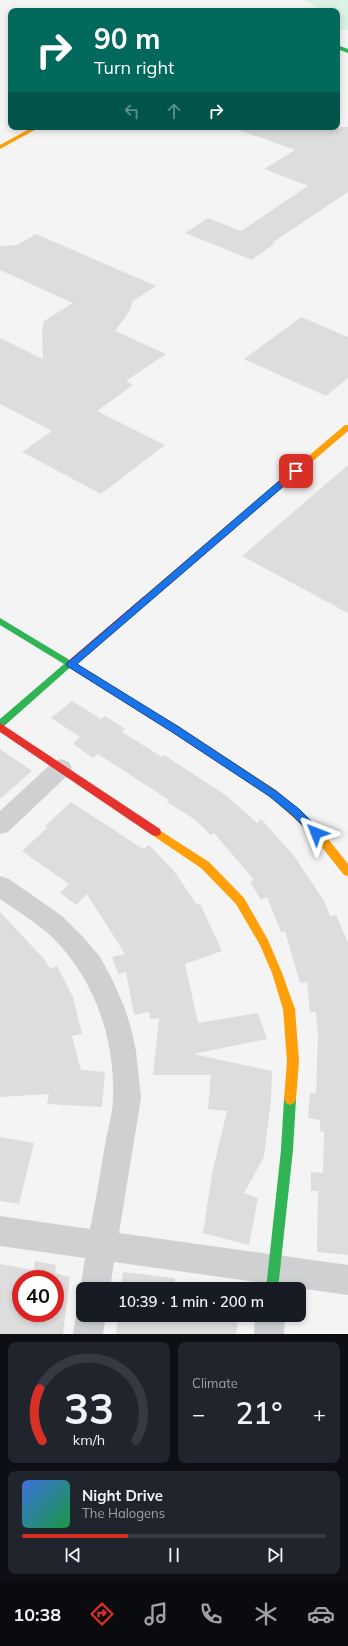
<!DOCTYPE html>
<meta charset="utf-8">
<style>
:root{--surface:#171b24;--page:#20242c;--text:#f1f3f6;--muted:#9ea1a6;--line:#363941;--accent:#d93025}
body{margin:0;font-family:Mulish,sans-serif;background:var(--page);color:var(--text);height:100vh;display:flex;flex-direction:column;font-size:15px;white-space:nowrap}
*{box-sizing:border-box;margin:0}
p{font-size:13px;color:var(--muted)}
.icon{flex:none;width:22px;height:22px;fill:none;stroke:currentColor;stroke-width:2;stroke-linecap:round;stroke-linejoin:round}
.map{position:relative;height:1334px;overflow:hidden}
.side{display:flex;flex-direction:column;gap:8px;padding:8px;background:#0d0f14;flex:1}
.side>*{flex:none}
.guide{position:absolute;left:8px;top:8px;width:332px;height:122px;border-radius:8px;box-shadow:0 2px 6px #0003;background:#00695c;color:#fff;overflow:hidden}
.speed{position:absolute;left:12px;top:1270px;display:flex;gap:8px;font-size:20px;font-weight:700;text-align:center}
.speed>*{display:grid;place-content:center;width:52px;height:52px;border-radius:50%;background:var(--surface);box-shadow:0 2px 6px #0003;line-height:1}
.speed .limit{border:6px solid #d22;background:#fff;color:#111}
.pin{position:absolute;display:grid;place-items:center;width:34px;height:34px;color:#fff;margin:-17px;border-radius:8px;box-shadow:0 2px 6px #0006}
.me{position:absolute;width:44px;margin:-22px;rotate:315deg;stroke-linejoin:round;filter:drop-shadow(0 0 3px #0008)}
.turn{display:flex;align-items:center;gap:14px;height:84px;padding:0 20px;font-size:18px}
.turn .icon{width:52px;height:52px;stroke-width:2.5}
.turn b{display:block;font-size:28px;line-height:34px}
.lanes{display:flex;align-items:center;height:38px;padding:0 20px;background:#0003;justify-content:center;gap:20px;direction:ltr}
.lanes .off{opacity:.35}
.big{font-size:30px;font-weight:600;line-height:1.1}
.side .widget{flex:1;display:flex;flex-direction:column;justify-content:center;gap:6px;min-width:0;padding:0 14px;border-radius:8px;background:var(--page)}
.side .dial{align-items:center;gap:0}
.dial svg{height:104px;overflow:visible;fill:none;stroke:var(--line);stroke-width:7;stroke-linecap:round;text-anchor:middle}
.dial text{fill:var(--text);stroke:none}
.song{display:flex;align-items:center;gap:12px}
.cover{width:48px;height:48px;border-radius:6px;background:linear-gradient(135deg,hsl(220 70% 55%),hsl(140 70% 35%))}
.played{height:4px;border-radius:2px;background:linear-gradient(90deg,var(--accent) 35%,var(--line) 35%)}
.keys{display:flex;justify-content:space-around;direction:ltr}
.heat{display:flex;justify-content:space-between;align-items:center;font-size:22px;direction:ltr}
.side .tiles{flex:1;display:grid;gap:8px;grid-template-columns:1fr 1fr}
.widget:last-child{grid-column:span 2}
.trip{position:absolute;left:76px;top:1282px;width:230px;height:40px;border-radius:8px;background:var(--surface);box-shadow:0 2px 6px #0003;font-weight:600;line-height:40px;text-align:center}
.menu{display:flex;height:64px;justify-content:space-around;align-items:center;background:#090b0e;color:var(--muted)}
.menu .icon{width:28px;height:28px}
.menu .selected{color:var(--accent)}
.menu b{font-size:18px;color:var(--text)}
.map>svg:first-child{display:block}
.green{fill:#d9f2e3}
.building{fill:#ddddde;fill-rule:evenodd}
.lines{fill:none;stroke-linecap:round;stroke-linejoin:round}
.street{fill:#ced0d2;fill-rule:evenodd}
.fast{fill:#30b455;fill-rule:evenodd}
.slow{fill:#ff9f0a;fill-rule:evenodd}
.jam{fill:#e5322d;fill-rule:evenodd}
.route{fill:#1a73e8;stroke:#114b97}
</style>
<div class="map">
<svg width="348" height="1334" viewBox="0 0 348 1334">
<rect width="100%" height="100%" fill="#f4f4f4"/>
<!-- green -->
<path class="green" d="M304,0h44v30h-8l-3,-4v-15h-14z"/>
<!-- building -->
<path class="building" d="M238,127h110v65l-76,51 2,1 -22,16 -67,-27 23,-15 33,13 67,-45 -44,-17 31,-19 -58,-21z
M36,234l120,52 -23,15 -4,11 -14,19 51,23 -40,27 7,4 -36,26 68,34 -64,49 -79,-42 30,-21 -52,-27v-66l43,21 -1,-28 2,-10 29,-18 -73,-33v-24l17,-1z
M301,317l47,20v41l-22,18 -82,-37z
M348,465v148l-106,-57z
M72,701l29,18 4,-3 20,13 -3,3 40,25 2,-2 63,41 30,27 4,-4 33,37 30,45 6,15 6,-1 12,28v312l-31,-3 1,-61h-7v-19l12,1 1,-41 -4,-1v-11l-12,-2 2,-25h6l2,-57 -2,-24h-6l-3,-30 -7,1 -15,-52 -4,1 -14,-35 -6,3 -11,-18 4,-2 -40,-47 -3,2 -17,-16 -27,-17 2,-2 -71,-46 -5,4 -20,-14 7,-7 -29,-19z
M0,749l32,22 -32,28z
M71,802l72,47 6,-4 25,26 23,34 3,-1 22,47 -37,13 13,59 60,-10 9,26 -74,15 79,17 -1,28 -7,58 -20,36 14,5 -9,47 -46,-12 9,-59 15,-63 -19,-2 3,-34h-58l6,-57 -9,1 -1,-7 -15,3 -8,-43 -8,2 -6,-17 13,-3 -38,-60 -11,11 -16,-12 9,-9 -47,-33 25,-23 -2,-2z
M0,912l45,48 5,9 7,-3 16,31 9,37 -10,2 9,34 24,2 -3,35 -55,-3 2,-10 -49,3z
M0,1137l34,6 -15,61 -19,-3z
M35,1261l21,4 -1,8 15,4 -7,57h-63v-70l34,6zM21,1279h34v34h-34z
M123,1272l52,6v5l50,6h-104z
M118,1315h121l-3,19h-120z"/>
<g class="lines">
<!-- street -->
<path class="street" d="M61,759l8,3 3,6 -3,6 -61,58 -8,2v-23l53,-49z
M0,876l9,3 53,37 23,23 15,18 11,20 13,29 7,22 5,23 5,47 -22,135 229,32v30l-234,-33 -4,27h-27v7l-3,-7 5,-31 -85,-12v-30l90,13c6,-30 11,-60 16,-90 3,-14 7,-28 7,-42 2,-59 -19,-119 -61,-160 -16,-15 -35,-26 -52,-38z
M83,1303v12h23l-3,19h-30l3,-19 4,-11z
M255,1315h30l-1,19h-30z"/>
<!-- fast -->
<path class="fast" d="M337,45l11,4v4l-11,-4z
M0,618l73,44 1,2 -71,63 -3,1v-9l64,-55 -64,-39z
M290,1093l4,2 2,4 -3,51 -15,139h-12l15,-139 3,-51 2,-4z"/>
<!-- slow -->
<path class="slow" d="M33,127h7l-40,22v-4z
M345,425h3v6l-199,170h-6l-1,-2 1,-2z
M97,678l81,48 98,64 45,40 27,34v12l-4,-1 -31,-39 -43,-40 -98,-64 -78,-49 -2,-2z
M156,828l53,34 35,36 24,42 14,33 13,36 4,52 -3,38 -2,4 -4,2 -4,-2 -2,-4 3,-38 -4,-52 -11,-36 -12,-28 -24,-41 -35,-36 -49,-33 -1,-3 1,-3z"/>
<!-- jam -->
<path class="jam" d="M146,596l4,3 -1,2 -73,63 24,15 2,2 -2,2h-6l-27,-17 -1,-2 1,-2 76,-65z
M0,723l160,106 1,3 -1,3 -4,1 -4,-1 -152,-103z"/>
</g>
<!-- route -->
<path class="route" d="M296,468l4,3 -1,2 -222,191 102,63 97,64 23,18 21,21 2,3 -2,3 -4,1 -3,-1 -21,-21 -23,-19 -97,-64 -105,-66 -1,-2 227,-195z"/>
</svg>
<div class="speed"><div class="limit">40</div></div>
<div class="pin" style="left:296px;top:471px;background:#d93025"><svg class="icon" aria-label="arrive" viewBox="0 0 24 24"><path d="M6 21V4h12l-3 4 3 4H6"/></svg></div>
<svg class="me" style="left:316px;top:833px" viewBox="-20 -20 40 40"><path d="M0-17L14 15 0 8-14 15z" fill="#1a73e8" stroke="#fff" stroke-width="4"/></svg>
<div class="trip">10:39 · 1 min · 200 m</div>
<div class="guide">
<div class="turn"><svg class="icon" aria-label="right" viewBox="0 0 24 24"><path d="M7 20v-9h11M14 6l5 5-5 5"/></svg><div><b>90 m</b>Turn right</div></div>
<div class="lanes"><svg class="icon off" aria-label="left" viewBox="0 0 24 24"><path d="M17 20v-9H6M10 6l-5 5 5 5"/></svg><svg class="icon off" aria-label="ahead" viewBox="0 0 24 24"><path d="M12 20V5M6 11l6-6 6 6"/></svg><svg class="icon" aria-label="right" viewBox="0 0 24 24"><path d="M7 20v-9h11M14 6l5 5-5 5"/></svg></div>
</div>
</div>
<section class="side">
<div class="tiles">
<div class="widget dial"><svg viewBox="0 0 100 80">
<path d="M14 69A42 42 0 1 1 86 69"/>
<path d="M14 69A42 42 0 0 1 12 29" stroke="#d93025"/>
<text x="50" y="56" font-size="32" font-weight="700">33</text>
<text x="50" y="72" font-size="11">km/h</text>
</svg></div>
<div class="widget"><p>Climate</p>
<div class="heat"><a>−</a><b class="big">21°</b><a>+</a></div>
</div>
<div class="widget">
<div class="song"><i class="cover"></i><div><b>Night Drive</b><p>The Halogens</p></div></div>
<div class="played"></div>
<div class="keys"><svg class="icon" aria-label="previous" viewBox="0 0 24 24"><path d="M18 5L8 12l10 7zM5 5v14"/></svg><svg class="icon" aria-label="pause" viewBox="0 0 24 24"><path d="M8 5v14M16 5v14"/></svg><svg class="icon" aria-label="next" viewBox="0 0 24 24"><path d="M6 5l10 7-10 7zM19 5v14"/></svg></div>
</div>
</div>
</section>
<nav class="menu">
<b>10:38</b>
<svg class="icon selected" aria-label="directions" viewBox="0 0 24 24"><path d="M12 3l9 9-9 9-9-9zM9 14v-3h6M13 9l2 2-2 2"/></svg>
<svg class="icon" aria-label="music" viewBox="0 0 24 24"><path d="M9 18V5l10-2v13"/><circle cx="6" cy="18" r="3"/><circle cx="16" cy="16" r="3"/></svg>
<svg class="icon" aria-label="phone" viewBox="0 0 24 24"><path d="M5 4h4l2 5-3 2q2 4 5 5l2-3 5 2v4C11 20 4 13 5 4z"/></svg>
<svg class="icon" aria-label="climate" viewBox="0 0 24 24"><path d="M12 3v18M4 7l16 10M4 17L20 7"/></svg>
<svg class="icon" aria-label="car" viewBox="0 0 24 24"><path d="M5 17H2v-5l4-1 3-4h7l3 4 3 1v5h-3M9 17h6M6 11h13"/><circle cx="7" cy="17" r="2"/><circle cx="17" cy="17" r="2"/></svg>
</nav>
